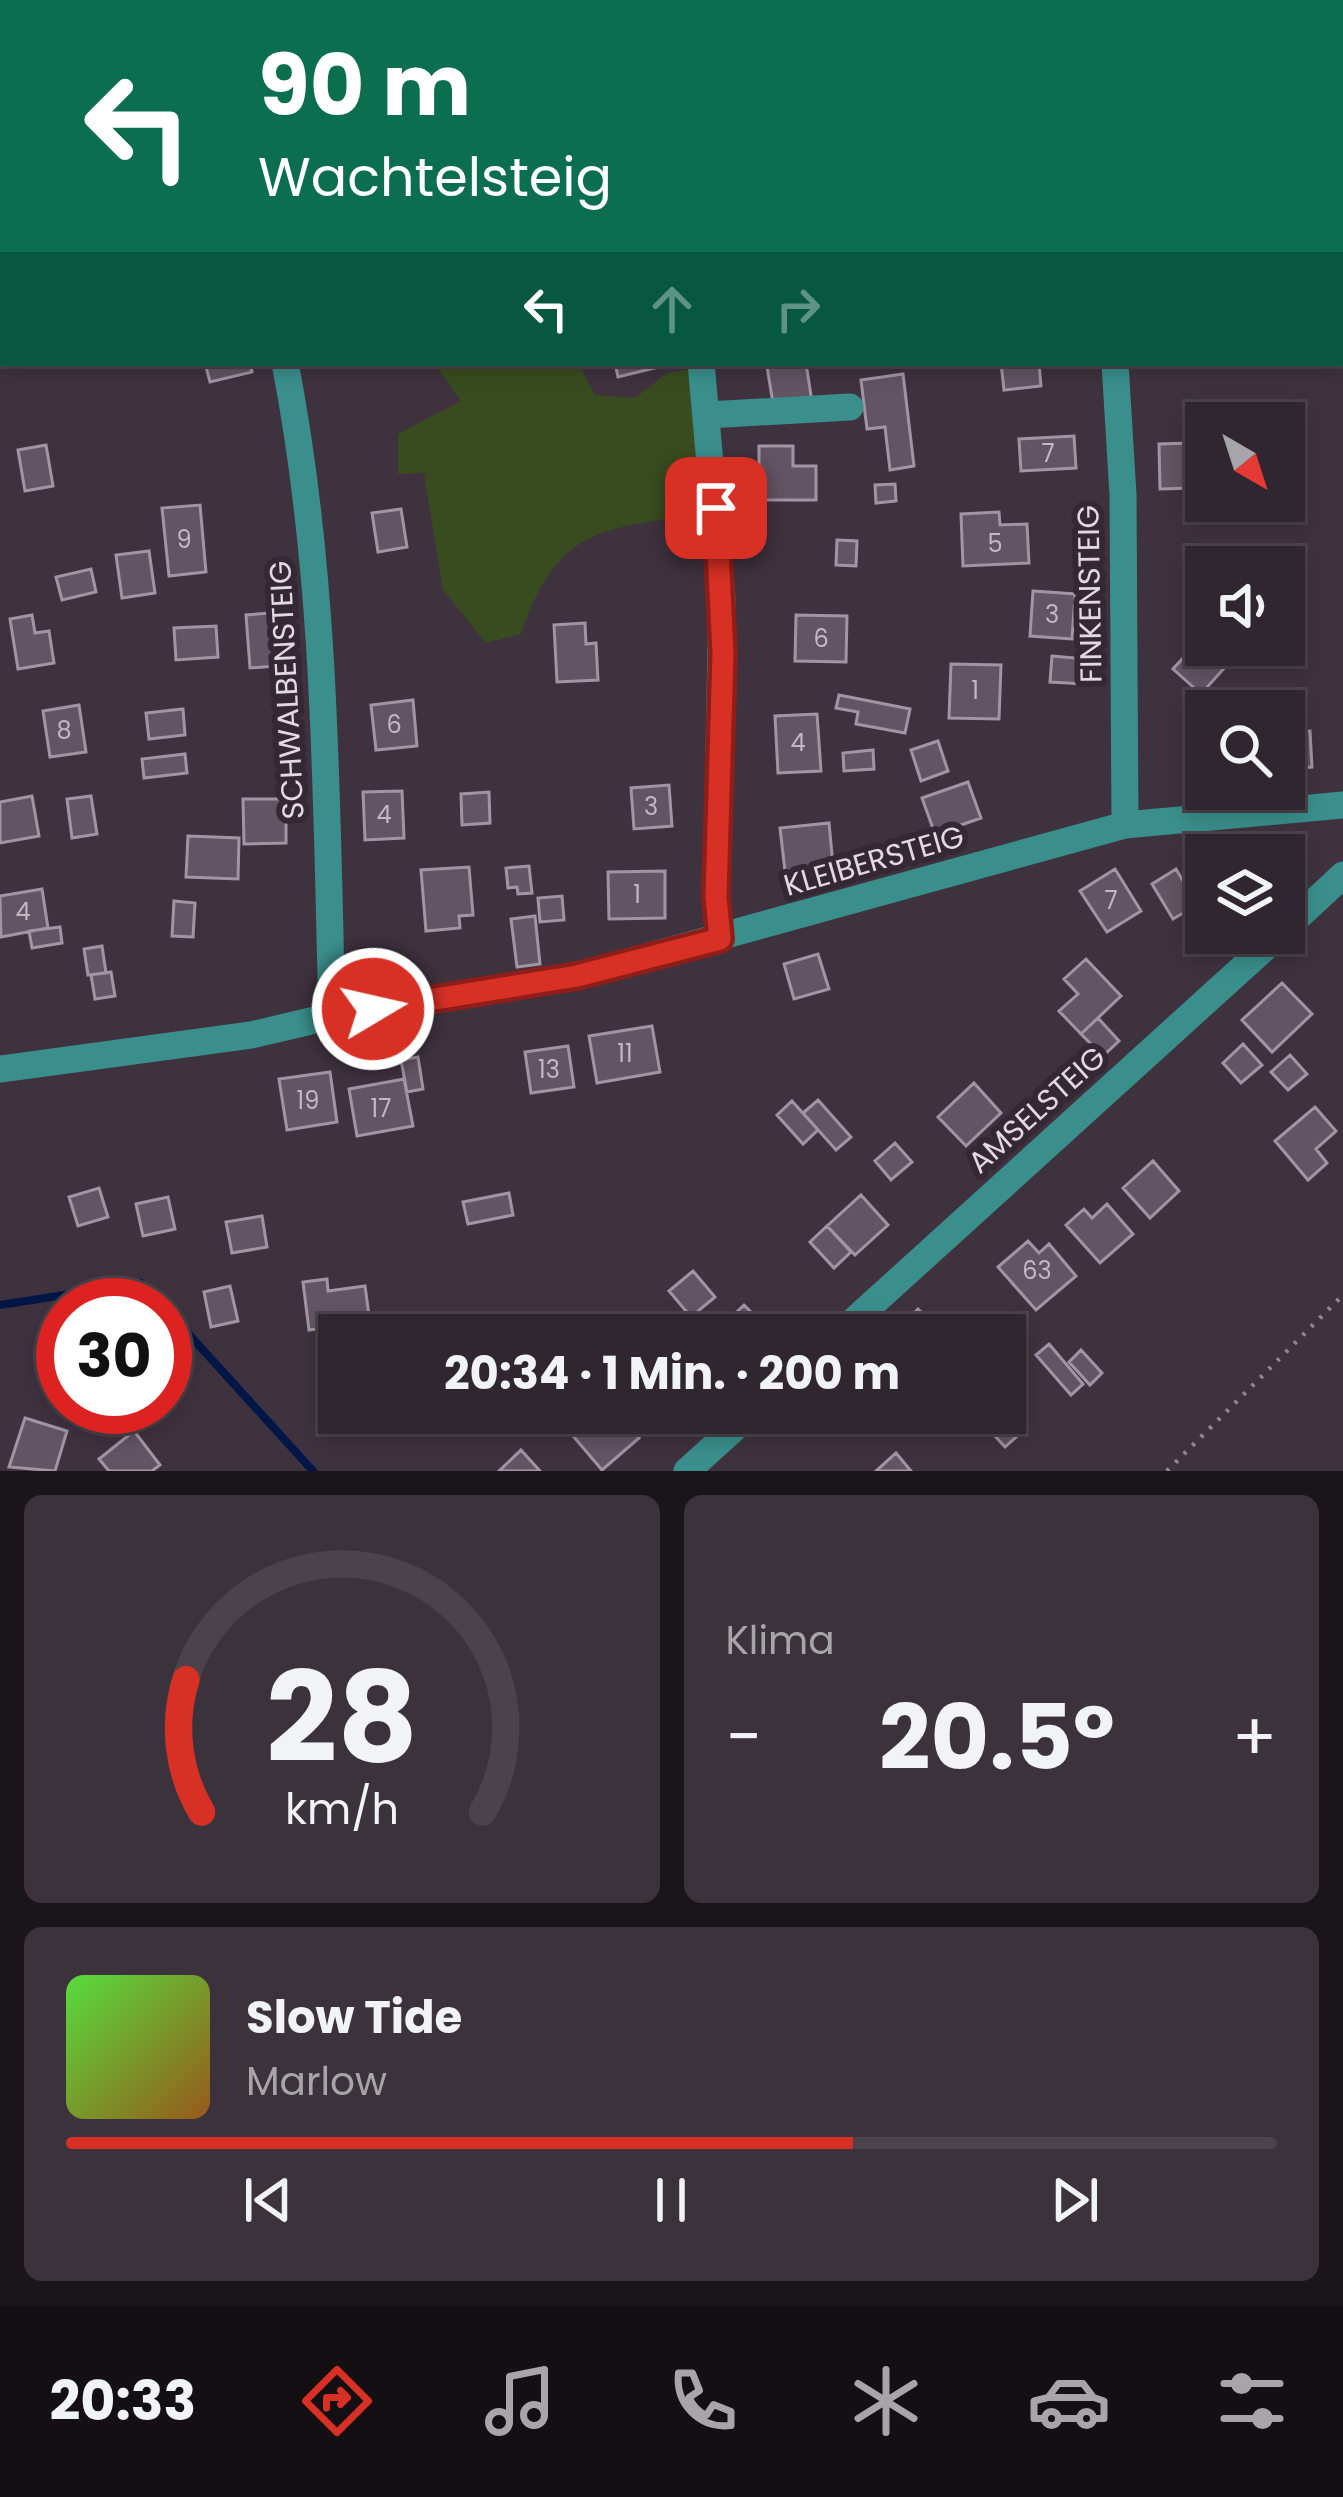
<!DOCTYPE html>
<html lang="de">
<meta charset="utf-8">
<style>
:root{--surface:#2f262f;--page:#3b323b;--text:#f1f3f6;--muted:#a7a5aa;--line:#4a434b;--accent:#d93025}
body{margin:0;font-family:Poppins,sans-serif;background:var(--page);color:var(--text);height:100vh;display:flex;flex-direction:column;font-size:45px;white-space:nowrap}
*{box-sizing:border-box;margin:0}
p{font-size:39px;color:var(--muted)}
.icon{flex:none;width:66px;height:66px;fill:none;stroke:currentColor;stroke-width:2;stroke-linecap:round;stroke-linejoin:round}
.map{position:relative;height:1471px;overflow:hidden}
.sheet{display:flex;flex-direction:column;gap:24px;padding:24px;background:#1a151a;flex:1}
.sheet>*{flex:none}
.top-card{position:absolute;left:0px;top:0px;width:1344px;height:366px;box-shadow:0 6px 18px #0003,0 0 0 3px var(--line);background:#0b6e4f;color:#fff;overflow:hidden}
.needle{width:78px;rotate:141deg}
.tools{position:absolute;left:1185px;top:402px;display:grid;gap:24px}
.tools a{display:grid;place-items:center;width:120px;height:120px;border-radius:0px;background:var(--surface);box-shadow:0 6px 18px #0003,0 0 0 3px var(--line);font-size:60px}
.speed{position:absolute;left:36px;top:1278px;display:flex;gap:24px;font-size:60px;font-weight:700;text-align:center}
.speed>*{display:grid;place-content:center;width:156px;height:156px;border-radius:50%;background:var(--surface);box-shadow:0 6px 18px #0003,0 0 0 3px var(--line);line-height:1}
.speed .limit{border:18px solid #d22;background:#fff;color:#111}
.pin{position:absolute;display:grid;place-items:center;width:102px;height:102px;color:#fff;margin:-51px;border-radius:24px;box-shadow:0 6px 18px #0006}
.me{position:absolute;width:132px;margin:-66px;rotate:81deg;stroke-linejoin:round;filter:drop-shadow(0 0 9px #0008)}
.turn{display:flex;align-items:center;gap:42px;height:252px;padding:0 60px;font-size:54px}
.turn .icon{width:156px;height:156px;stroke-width:2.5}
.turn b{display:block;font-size:84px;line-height:102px}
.lanes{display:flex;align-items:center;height:114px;padding:0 60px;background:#0003;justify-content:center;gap:60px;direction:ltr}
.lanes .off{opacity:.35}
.big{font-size:90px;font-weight:700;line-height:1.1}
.sheet .widget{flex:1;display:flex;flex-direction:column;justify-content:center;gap:18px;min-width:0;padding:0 42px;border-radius:18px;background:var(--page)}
.sheet .dial{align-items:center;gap:0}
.dial svg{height:312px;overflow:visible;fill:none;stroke:var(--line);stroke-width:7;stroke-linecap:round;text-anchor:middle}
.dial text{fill:var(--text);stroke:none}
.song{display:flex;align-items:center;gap:36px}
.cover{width:144px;height:144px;border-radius:18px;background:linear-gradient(135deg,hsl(110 70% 55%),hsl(30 70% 35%))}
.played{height:12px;border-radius:6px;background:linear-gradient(90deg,var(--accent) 65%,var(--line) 65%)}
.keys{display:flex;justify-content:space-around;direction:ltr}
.heat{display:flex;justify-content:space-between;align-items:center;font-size:66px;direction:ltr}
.sheet .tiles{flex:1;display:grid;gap:24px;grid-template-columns:1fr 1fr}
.widget:last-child{grid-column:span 2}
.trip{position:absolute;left:318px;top:1314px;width:708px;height:120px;border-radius:0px;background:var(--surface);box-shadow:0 6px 18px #0003,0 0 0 3px var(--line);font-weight:700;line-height:120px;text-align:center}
.tabs{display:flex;height:192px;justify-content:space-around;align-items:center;background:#130f13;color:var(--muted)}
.tabs .icon{width:84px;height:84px}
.tabs .current{color:var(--accent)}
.tabs b{font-size:54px;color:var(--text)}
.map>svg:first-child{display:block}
.green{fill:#394c1f}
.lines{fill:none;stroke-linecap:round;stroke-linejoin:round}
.stream{stroke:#001646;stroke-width:8}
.building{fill:#625462;stroke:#a394a3;stroke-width:3}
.path{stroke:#918791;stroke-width:4.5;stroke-dasharray:3 9;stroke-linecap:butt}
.minor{stroke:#3a8f8c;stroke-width:27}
.route-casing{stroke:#8d1f18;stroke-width:30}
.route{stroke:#d93025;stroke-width:21}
.labels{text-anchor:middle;stroke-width:12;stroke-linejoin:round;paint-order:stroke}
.number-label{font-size:24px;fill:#c2b8c2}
.street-label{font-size:30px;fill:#e2dae2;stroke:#342834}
</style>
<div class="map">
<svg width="1343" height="1471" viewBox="0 0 1343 1471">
<rect width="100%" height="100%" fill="#3f323f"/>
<!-- green -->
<path class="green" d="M434,363h144l17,32 40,3 32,-25 30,-5 15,143c-105,20 -152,9 -191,123l-35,9 -43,-53 -19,-117 -26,1v-40l63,-33z"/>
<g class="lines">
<!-- stream -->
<path class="stream" d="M0,1305l141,-22 21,22
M165,1308l148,163"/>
</g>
<!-- building -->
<path class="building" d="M205,363h45l2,9 -42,10z
M615,363h47l1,3 -45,11z
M806,363l6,39 -38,7 -7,-42z
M1001,363h38l2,23 -37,4z
M903,374l11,92 -24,4 -5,-43 -18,2 -6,-49z
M1074,436l2,32 -55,3 -2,-32z
M1191,443l2,45 -33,1 -1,-45z
M46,445l7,41 -28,5 -7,-41z
M759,446h34v20h23v34h-57z
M895,484l1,17 -20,2 -1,-18z
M200,505l6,67 -37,4 -7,-68z
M401,509l6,38 -29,5 -6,-39z
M999,512l1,13 27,-1 2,39 -66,3 -2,-52z
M837,540l20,1 -1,25 -20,-1z
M149,551l6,42 -33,5 -6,-43z
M91,569l5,23 -34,8 -6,-23z
M1033,591l42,3 -3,45 -42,-3z
M284,612l4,53 -38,3 -4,-53z
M32,615l3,18 14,-2 5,32 -36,6 -8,-50z
M796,615l51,1 -1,46 -51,-1z
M585,623l1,21 10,-1 2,37 -41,2 -3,-57z
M216,626l2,31 -42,3 -2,-32z
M1206,633v12h20l10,10 -35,39 -28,-25z
M1052,656l35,3 -2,25 -35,-2z
M951,664l50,1 -2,54 -50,-1z
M839,695l71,14 -5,24 -49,-9 2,-12 -22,-4z
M413,700l4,46 -41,4 -5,-45z
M79,705l7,47 -36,5 -7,-46z
M183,709l2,26 -36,4 -3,-26z
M817,714l4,57 -43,2 -3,-57z
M1310,731l2,36 -28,2v-36z
M938,741l10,30 -27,10 -10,-31z
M873,750l1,19 -30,2 -1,-18z
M185,754l2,19 -43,5 -2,-19z
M968,782l13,36 -46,16 -13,-36z
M669,785l3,41 -38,3 -3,-41z
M402,791l2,47 -39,2 -2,-48z
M489,792l1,31 -28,2 -1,-31z
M32,796l7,40 -39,7v-41z
M91,796l6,38 -25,4 -5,-39z
M243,799h43v44l-42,1z
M829,823l4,42 -48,6 -5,-43z
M188,836l51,2 -1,41 -52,-2z
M529,866l3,27 -14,1 -1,-7 -9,1 -2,-20z
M469,867l4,48 -14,1 1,12 -34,3 -5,-61z
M1115,869l26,42 -34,21 -27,-41z
M1176,869l21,36 -24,14 -21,-35z
M665,871v47l-56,1 -1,-47z
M42,889l6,39 -47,9 -1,-41z
M562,896l2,24 -24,2 -2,-24z
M174,901l21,2 -2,34 -21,-1z
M535,916l5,48 -23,3 -6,-48z
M60,927l2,16 -30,5 -3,-17z
M102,946l4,27 -18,2 -4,-26z
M818,954l11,35 -35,10 -10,-35z
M1086,959l35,37 -40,38 -22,-23 19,-17 -14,-15z
M111,972l4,24 -20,3 -4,-24z
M1282,983l30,31 -40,38 -30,-32z
M1098,1018l21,23 -16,15 -22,-22z
M652,1026l8,46 -63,11 -8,-47z
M1243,1044l19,21 -21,18 -18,-20z
M568,1046l6,41 -43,6 -6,-41z
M1290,1055l17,19 -19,16 -17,-18z
M418,1057l5,32 -16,3 -6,-32z
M330,1072l7,50 -50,8 -8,-51z
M404,1079l9,47 -56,10 -8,-47z
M974,1083l27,30 -35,33 -28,-29z
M818,1100l33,37 -15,13 -33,-37z
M792,1101l26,29 -15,14 -26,-29z
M1315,1107l21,24 -20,18 11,14 -19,17 -33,-39z
M895,1143l17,19 -21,18 -16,-19z
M1153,1161l26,30 -29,27 -27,-30z
M99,1188l9,29 -30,9 -9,-29z
M509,1193l4,22 -45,9 -5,-22z
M861,1195l27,30 -33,30 -28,-29z
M168,1197l7,32 -32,7 -7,-32z
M1107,1204l26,30 -33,29 -34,-38 18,-16 8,9z
M262,1216l5,31 -35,6 -6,-31z
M827,1226l24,26 -17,16 -24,-26z
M1028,1241l11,12 10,-9 27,32 -40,34 -38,-43z
M693,1271l22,26 -24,20 -22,-26z
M327,1279l1,12 37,-5 6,44 -33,4 -1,-8 -28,4 -6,-48z
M230,1286l8,35 -27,6 -7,-35z
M744,1305l29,29 -60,1z
M918,1309l17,17 -9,9 -17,-17z
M1049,1344l34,40 -12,11 -35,-40z
M1081,1350l21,23 -12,12 -21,-23z
M1005,1409l19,21 -19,17 -22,-24z
M599,1413h19l21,25 -37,32 -29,-34z
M25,1418l42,13 -12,40 -46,-4z
M134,1431l26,34 -8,6h-43l-10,-12z
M521,1450l19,21h-41z
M896,1453l15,18h-35z"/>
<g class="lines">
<!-- path -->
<path class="path" d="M1167,1471l176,-176"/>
<!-- minor -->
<path class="minor" d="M191,0l1,3
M618,0l1,3
M1046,0v3
M285,363c42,215 41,435 47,653
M701,363l21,235 -6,299 4,42
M1115,363l8,132 2,330
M708,415l142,-8
M1284,930l59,-55
M0,1069l251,-34 81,-19 245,-40 548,-151 218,-20
M838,1335l443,-402
M687,1471l64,-58"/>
</g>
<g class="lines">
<defs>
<path id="route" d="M373,1009l204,-33 143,-37 -4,-42 7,-244 -7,-145"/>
</defs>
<!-- route casing -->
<use href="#route" class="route-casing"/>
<!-- route -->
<use href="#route" class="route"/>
</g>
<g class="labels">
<!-- number labels -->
<g class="number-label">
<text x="1048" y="462">7</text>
<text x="184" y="548">9</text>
<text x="995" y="552">5</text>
<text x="1052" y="623">3</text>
<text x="821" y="647">6</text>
<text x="975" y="699">1</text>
<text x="394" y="733">6</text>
<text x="64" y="739">8</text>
<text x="798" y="751">4</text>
<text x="651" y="815">3</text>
<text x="384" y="823">4</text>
<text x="637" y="903">1</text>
<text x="1111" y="909">7</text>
<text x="23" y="920">4</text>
<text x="625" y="1062">11</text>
<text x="549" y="1078">13</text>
<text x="308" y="1109">19</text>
<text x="381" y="1117">17</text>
<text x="1037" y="1279">63</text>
</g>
<!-- street labels -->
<g class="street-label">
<text transform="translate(1090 594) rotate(-91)" y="10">FINKENSTEIG</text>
<text transform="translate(287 690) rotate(-93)" y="10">SCHWALBENSTEIG</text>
<text transform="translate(874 861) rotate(-16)" y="10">KLEIBERSTEIG</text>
<text transform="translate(1037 1110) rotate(-42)" y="10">AMSELSTEIG</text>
</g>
</g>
</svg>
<div class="tools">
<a><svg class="needle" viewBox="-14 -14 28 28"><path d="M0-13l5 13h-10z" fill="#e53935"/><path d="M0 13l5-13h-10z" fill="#a7a5aa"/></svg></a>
<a><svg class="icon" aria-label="sound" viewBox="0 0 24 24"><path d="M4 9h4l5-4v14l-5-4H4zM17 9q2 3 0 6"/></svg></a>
<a><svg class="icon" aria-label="search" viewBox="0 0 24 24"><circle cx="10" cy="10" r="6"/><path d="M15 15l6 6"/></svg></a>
<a><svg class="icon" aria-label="layers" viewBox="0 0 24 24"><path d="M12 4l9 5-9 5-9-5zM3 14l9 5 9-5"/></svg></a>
</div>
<div class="speed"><div class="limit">30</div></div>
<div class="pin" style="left:716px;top:508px;background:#d93025"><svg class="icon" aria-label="arrive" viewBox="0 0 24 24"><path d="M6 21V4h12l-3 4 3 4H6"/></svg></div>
<svg class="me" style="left:373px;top:1009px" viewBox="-20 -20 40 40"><circle r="17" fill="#d93025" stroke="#fff" stroke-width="3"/><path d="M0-11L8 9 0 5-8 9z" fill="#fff"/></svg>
<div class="trip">20:34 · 1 Min. · 200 m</div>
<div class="top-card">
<div class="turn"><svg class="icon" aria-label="left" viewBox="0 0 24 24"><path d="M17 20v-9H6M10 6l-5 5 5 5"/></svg><div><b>90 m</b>Wachtelsteig</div></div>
<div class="lanes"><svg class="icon" aria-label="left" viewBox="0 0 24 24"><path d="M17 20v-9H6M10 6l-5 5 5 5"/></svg><svg class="icon off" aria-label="ahead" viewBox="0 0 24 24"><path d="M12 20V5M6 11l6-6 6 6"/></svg><svg class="icon off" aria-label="right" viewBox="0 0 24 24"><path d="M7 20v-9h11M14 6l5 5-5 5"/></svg></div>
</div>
</div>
<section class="sheet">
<div class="tiles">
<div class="widget dial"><svg viewBox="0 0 100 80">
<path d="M14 69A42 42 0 1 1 86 69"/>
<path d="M14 69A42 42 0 0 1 10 35" stroke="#d93025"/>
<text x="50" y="56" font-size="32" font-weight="700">28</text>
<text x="50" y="72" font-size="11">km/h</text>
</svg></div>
<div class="widget"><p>Klima</p>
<div class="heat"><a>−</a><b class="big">20.5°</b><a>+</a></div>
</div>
<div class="widget">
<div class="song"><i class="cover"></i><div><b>Slow Tide</b><p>Marlow</p></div></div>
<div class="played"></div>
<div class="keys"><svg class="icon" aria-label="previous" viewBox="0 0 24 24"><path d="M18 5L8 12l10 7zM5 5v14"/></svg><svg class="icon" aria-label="pause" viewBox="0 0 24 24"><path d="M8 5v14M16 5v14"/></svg><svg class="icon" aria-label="next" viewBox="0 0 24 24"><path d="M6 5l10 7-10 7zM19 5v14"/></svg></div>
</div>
</div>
</section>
<nav class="tabs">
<b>20:33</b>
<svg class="icon current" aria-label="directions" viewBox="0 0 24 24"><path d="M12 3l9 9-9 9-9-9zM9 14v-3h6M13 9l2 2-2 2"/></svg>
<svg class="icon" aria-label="music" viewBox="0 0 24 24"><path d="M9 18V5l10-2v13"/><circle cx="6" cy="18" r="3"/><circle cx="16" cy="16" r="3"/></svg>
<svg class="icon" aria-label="phone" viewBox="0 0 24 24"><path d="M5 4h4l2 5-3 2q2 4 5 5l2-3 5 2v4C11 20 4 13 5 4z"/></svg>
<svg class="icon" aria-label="climate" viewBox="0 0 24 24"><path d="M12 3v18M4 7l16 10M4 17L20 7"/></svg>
<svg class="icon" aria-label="car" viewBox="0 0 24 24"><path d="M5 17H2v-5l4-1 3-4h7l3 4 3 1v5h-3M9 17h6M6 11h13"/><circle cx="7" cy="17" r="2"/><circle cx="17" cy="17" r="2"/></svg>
<svg class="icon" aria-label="filters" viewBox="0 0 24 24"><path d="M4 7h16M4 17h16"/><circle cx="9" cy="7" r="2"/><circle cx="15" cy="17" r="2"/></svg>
</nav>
